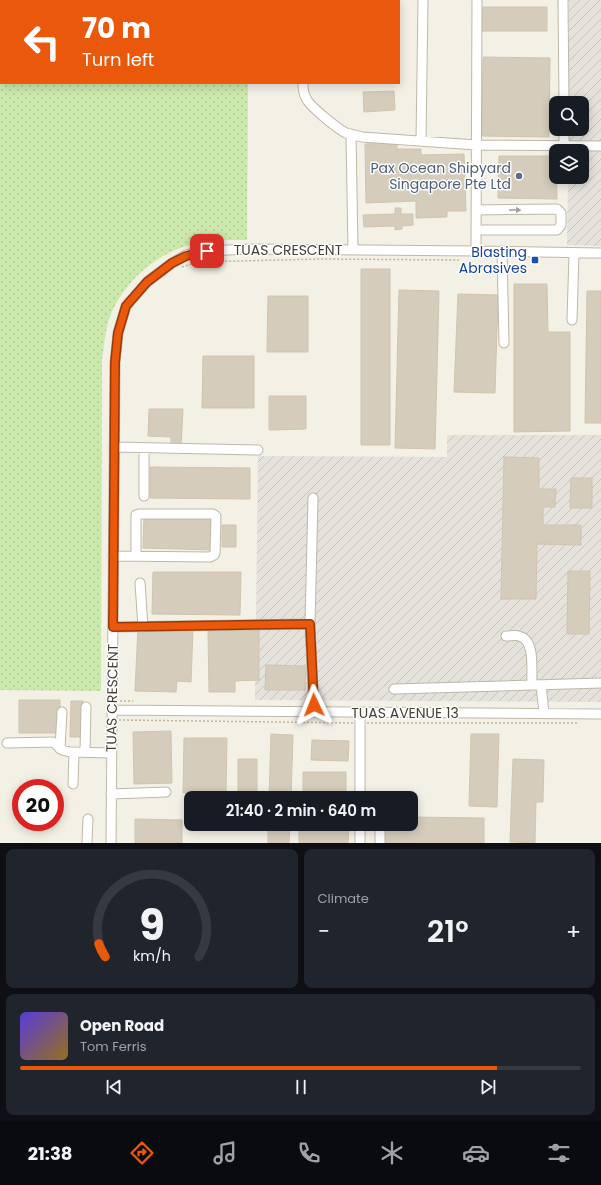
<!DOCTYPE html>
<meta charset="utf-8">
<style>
:root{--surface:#171b24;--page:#20242c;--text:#f1f3f6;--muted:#9ea1a6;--line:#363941;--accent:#ea580c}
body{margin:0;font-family:Poppins,sans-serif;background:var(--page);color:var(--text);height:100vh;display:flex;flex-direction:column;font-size:15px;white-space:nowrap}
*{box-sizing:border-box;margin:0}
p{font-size:13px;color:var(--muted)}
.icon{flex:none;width:22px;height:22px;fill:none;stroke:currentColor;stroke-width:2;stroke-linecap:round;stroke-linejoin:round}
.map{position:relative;height:843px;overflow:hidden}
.side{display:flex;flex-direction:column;gap:6px;padding:6px;background:#0d0f14;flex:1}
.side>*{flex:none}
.banner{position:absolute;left:0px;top:0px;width:400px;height:84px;box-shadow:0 2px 10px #0003;background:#ea580c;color:#fff;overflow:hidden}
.controls{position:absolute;left:549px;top:96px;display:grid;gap:8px}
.controls a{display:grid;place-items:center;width:40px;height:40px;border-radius:8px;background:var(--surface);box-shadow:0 2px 10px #0003;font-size:20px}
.speed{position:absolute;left:12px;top:779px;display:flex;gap:8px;font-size:20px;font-weight:700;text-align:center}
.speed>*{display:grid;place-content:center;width:52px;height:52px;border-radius:50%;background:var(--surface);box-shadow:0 2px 10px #0003;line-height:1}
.speed .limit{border:6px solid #d22;background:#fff;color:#111}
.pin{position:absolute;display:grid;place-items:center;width:34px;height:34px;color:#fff;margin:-17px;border-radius:8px;box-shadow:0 2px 6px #0006}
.me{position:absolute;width:44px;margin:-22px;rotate:358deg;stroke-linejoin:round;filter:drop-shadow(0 0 3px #0008)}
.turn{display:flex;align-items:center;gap:14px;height:84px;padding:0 16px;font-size:18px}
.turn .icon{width:52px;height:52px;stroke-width:2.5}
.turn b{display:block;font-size:28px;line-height:34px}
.big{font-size:30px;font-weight:600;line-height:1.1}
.side .tile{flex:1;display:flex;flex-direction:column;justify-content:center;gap:6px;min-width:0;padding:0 14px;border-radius:8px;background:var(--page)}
.side .dial{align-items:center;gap:0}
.dial svg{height:104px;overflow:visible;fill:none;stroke:var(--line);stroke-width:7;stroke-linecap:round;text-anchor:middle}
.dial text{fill:var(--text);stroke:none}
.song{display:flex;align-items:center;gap:12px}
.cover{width:48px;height:48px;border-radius:6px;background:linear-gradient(135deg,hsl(250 70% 55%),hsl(40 70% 35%))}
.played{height:4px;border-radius:2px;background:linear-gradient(90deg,var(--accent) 85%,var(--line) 85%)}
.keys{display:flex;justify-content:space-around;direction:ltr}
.heat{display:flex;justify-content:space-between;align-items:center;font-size:22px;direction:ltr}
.side .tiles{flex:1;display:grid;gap:6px;grid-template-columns:1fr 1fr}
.tile:last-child{grid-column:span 2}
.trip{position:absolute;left:184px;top:791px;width:234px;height:40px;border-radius:8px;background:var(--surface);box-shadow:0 2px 10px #0003;font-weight:600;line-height:40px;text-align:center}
.menu{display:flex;height:64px;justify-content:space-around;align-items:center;background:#090b0e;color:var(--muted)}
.menu .icon{width:28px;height:28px}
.menu .on{color:var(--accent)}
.menu b{font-size:18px;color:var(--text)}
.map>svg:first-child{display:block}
.industrial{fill:url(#industrial-furrows)}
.grass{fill:url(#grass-dots)}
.building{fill:#d5ccbb;stroke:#d0c4ae}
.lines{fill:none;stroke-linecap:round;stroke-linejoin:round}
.minor-casing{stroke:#bfb8a8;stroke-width:11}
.path{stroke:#c1b499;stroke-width:1.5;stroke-dasharray:2 2;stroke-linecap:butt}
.minor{stroke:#fff;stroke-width:9}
.oneway{fill:#a2a09a}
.route-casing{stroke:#983908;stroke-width:10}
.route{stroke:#ea580c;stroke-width:7}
.service-dot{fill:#5c6f8a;stroke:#fff;stroke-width:1.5}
.transit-dot{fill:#1a4fb4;stroke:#fff;stroke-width:1.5}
.labels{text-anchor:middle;stroke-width:3;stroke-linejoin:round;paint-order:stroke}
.service-label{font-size:14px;fill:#4e5e75;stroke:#fff;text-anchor:end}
.street-label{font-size:14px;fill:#464035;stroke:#fff}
.transit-label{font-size:14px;fill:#164399;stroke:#fff;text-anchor:end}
</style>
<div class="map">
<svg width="601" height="843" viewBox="0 0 601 843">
<defs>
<pattern id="industrial-furrows" width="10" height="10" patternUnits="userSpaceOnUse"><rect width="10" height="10" fill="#e5e1db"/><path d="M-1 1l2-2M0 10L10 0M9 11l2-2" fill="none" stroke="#c6c2bd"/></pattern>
<pattern id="grass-dots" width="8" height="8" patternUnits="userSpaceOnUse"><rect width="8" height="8" fill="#cce9ad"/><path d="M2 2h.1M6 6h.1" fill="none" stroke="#b1c995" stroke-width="1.8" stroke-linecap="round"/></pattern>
</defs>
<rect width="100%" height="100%" fill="#f3f0e6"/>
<!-- industrial -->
<path class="industrial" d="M569,0h32v246l-34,-1 1,-68h14v-26h-14v-22h14v-26h-13z
M447,435h154v267l-346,-2 3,-244 189,1z"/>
<!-- grass -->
<path class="grass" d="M0,0h249l-248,1v82h247l-1,157c-19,0 -39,-1 -58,5 -34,10 -64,36 -78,69 -5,10 -7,33 -9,45l-1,332 -101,-1z"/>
<!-- building -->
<path class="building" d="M362,0h32l1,1h-33z
M483,7h64v24h-65z
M483,57l67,1 -1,79 -67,-1z
M394,91l1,19 -31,2 -1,-20z
M397,143v6h24v6l43,-1 2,57h-19v6l-31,1v-17l-50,2 -1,-59z
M499,156h57l1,43 -59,-1z
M395,208h6v6h12v11l-11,1v3l-7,1v-4l-31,1 -1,-12 32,-1z
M361,269h29v176h-29z
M514,284h33l1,48h22v99l-56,1z
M399,290l40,1 -4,158 -40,-1z
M587,291h14v132h-16z
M458,294l40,1 -3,98 -41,-1z
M268,296h40v56h-41z
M203,356h51v52h-52z
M269,396h37v33l-37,1z
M149,409h34l-2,38h-10v-10l-23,-1z
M504,457l35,1v31h17l-1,18h-12v18h38v20l-44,-1 -1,55h-35z
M150,467l100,1v31l-100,-1z
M571,478h21v30h-22z
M144,515l71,1 -1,34 -71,-2z
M222,525h14v22h-14z
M568,571h22l-1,63h-22z
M153,572h88l-1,43 -88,-1z
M138,627l55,2 -2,53 -14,-1 -1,11 -41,-1z
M259,630v50l-24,1v11h-26l-1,-61z
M266,665l40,1 -1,24h-40z
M19,700h41v33h-41z
M71,701h12l-2,36h-11z
M171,731l1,52 -38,1 -1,-52z
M271,734l22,1 -2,63h-22z
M471,734h28l-2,73 -28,-1z
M184,738h43l-1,55h-43z
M312,740l37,1 -1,20 -37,-1z
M238,759h19v33l-19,1z
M513,759l31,1 -1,42h-7l-1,41 -25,-1z
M303,772h43v20h-43z
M411,817l73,1v25h-99l1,-19h25z
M135,819l47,1v23h-47z
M268,824h22l-1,19h-21z
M299,824l50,1 -1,18h-49z"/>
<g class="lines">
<defs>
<path id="minor" d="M563,0l1,103
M304,1v-1
M303,83c0,5 0,10 3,15 3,8 32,31 40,35 5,2 11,2 16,4l114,8 125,1
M564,129v17
M351,134l2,116
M421,141l2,-141
M476,230h81l4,-5v-12l-4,-4 -81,1
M476,251l1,-251
M502,251l2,92
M572,320l2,-67
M114,447l144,3
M144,448v48
M313,498l-3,126 4,88
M113,556l97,1 4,-2 1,-2 1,-37 -3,-2h-74l-3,1v41
M140,583l3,44
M113,627l197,-3
M506,636c4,0 9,-1 13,0 17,4 12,35 13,49
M541,685l3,28
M394,689l207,-6
M112,710l489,4
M360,712v86
M7,743l46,-1 9,8 8,2 41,1
M60,749l2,-37
M85,752l1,-45
M73,784l1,-32
M111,794l55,-2
M87,843l1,-24
M111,843l4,-480 3,-30 8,-27 21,-24 25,-19 14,-8 21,-4 42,-2 227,2 125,2
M360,843v-19
M380,843v-19"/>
</defs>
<!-- minor casing -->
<use href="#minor" class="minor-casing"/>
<!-- path -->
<path class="path" d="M182,267l16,-5 124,-3 137,1
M120,701h13
M119,720l234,3
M367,723h210"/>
<!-- minor -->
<use href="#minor" class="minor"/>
</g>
<!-- one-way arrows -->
<defs><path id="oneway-solid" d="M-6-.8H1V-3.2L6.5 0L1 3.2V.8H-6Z"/></defs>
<use class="oneway" href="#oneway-solid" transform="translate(515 210)"/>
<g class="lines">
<defs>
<path id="route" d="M207,251l-21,5 -14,7 -25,19 -21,24 -8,27 -3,29 -2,265 197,-3 4,81"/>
</defs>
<!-- route casing -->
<use href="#route" class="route-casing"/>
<!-- route -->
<use href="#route" class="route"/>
</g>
<!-- markers -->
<circle class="service-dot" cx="519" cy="176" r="4"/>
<rect class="transit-dot" x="531" y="256" width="8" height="8" rx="2"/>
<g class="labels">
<!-- service labels -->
<g class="service-label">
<text x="511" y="173">Pax Ocean Shipyard<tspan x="511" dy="16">Singapore Pte Ltd</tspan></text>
</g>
<!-- street labels -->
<g class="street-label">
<text x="288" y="255">TUAS CRESCENT</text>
<text transform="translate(112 698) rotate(-89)" y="5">TUAS CRESCENT</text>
<text x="405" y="718">TUAS AVENUE 13</text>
</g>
<!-- transit labels -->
<g class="transit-label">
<text x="527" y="257">Blasting<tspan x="527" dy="16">Abrasives</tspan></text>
</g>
</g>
</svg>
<div class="controls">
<a><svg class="icon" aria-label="search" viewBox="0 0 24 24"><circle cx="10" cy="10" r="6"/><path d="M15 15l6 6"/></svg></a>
<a><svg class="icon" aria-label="layers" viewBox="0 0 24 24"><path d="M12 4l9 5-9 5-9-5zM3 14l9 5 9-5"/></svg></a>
</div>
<div class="speed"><div class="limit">20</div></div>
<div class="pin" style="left:207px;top:251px;background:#d93025"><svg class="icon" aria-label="arrive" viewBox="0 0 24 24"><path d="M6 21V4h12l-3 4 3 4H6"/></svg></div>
<svg class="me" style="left:314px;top:705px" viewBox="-20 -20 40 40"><path d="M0-17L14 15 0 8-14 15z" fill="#ea580c" stroke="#fff" stroke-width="4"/></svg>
<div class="trip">21:40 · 2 min · 640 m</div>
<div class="banner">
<div class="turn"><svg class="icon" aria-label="left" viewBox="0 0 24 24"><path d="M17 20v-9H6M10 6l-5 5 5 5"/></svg><div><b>70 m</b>Turn left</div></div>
</div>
</div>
<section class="side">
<div class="tiles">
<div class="tile dial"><svg viewBox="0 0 100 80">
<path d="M14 69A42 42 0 1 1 86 69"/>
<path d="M14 69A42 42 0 0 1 9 59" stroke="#ea580c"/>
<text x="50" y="56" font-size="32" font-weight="700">9</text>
<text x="50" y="72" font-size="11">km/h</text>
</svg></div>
<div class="tile"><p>Climate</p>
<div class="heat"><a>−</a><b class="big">21°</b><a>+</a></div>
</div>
<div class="tile">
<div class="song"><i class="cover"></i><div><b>Open Road</b><p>Tom Ferris</p></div></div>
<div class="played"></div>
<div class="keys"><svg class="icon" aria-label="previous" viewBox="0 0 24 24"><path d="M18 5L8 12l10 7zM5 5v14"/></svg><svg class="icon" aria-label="pause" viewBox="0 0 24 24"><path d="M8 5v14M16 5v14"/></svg><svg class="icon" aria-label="next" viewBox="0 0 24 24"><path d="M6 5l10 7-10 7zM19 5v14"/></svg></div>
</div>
</div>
</section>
<nav class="menu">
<b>21:38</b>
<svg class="icon on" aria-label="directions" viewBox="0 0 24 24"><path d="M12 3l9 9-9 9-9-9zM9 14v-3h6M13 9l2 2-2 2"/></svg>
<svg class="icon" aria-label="music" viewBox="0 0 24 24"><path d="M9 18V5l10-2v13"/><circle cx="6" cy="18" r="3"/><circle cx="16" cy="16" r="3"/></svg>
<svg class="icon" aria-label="phone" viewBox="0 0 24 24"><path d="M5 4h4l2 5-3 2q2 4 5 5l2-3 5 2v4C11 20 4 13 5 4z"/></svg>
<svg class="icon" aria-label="climate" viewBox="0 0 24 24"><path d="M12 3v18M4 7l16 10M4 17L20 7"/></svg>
<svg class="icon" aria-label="car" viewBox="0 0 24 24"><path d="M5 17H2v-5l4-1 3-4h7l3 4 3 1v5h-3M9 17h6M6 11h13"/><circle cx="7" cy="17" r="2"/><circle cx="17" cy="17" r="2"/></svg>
<svg class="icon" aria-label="filters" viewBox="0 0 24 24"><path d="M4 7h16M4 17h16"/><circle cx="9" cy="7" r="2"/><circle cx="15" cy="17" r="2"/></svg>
</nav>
